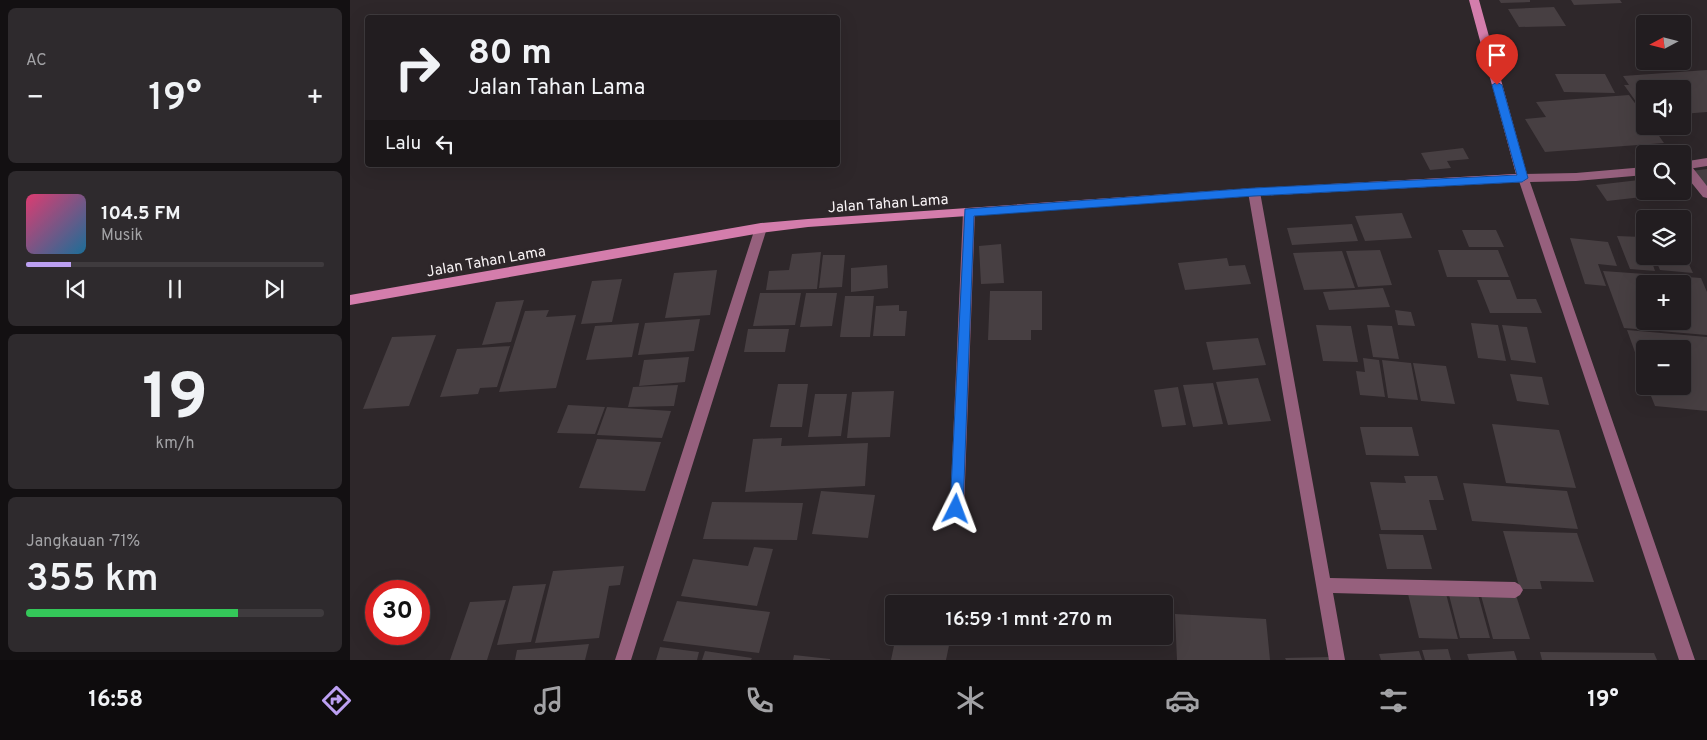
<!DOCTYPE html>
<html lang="id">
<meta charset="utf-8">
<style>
:root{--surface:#221d20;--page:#2e2a2d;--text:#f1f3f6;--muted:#a2a2a5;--line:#3f3b3e;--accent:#bca0f2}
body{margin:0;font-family:Overpass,sans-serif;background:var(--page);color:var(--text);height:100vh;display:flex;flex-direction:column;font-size:19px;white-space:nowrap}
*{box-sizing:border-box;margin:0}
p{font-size:16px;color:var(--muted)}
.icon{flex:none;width:28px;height:28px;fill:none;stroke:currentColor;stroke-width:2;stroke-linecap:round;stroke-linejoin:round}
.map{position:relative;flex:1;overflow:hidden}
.details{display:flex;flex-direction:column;gap:8px;padding:8px;background:#131012;width:350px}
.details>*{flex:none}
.hud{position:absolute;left:15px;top:15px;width:475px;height:152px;border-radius:5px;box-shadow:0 5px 20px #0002,0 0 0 1px var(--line);background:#221d20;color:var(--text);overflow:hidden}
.needle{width:32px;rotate:263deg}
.controls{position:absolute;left:1286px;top:15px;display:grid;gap:10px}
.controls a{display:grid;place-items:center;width:55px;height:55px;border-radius:5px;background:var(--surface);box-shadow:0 5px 20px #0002,0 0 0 1px var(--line);font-size:25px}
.speed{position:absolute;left:15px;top:580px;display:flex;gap:10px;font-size:25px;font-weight:700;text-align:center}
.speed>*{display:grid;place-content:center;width:65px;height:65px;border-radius:50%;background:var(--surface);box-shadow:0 5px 20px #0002,0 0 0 1px var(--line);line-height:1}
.speed .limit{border:8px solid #d22;background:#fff;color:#111}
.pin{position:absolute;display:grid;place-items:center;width:42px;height:42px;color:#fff;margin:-51px -21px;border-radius:50% 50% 50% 0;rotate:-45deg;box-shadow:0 0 5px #0007}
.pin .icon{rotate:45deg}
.me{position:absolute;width:55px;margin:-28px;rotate:3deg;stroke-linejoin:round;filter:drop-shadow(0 0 4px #0008)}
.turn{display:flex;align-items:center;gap:18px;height:105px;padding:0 20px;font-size:22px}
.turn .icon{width:65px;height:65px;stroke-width:2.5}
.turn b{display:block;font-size:35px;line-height:42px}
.then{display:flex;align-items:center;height:48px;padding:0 20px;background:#0003;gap:10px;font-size:19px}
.big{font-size:38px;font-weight:600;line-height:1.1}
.details .card{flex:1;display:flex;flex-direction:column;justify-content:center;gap:8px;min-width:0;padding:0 18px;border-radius:8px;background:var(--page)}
.details .dial{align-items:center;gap:0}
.dial b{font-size:65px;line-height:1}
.song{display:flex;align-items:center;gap:15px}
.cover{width:60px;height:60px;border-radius:8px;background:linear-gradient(135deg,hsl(340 70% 55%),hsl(200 70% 35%))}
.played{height:5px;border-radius:2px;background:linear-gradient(90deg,var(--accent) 15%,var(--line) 15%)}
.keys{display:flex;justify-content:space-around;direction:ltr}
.heat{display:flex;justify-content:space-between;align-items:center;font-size:28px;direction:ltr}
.charge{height:8px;border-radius:4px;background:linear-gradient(90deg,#34c759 71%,var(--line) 0)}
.trip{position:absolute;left:535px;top:595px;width:288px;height:50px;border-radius:5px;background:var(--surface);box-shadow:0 5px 20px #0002,0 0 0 1px var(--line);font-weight:600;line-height:50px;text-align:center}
.tab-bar{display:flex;height:80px;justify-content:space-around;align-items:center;background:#0e0c0d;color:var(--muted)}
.tab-bar .icon{width:35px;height:35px}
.tab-bar .active{color:var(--accent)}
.tab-bar b{font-size:22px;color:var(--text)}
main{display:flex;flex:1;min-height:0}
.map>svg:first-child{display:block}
.building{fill:#473f42;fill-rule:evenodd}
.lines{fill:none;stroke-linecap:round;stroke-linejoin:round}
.minor{fill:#96607d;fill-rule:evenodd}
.tertiary{fill:#96607d;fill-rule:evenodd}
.secondary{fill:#d47dac;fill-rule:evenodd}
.route{fill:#1a73e8;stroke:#114b97}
.labels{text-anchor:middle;stroke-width:5;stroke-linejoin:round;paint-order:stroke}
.street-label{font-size:15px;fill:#f8f3f5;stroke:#2e272a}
</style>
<main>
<section class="details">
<div class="card"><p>AC</p>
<div class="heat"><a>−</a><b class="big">19°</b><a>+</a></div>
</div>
<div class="card">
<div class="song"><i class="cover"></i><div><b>104.5 FM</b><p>Musik</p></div></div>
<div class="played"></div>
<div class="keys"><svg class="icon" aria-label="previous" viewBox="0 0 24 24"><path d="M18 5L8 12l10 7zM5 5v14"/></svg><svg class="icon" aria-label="pause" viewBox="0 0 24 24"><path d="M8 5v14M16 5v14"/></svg><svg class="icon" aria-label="next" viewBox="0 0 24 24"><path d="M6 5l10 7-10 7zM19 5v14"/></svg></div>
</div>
<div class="card dial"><b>19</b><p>km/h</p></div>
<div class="card"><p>Jangkauan · 71%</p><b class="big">355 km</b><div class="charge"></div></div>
</section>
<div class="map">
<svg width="1357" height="660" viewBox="0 0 1357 660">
<rect width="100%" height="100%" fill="#2e272a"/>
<!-- building -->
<path class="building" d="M1149,0h31v2l-29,1z
M1221,0h49l2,3 -48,2z
M1204,7l12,19 -47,1 -11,-18z
M1357,70v42l-25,2v-25h-37v21h-3l-18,-25h5l-6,-9z
M1205,74h50l10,19 -51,-1z
M1279,95l16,22v9h7l12,17 -119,9 -20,-33 21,-2 -10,-15z
M1113,148l6,11 -22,2 4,7 -21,2 -9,-17z
M1357,169v17l-16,-15z
M1289,180l6,11 6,5 -44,5 -11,-16z
M1332,183l7,9 -36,4 -3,-5h32z
M1052,213l10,25 -47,3 -10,-25z
M1002,224l6,17 -66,4 -5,-17z
M1112,230h34l8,17h-35z
M1267,236l25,1 3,8v11h5l5,15 -25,-2z
M1220,238l38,4 9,24 -19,-2 8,22 -21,-2z
M651,244l3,39 -23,1 -2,-38z
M1332,249l11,24 -33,-3 -6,-14h28z
M1030,250l12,35 -34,2 -12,-36z
M1088,250h60l11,27h-62z
M992,251l13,37 -51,2 -11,-37z
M471,252l-4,37 -51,1 3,-19 20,-1 3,-16z
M473,255h22l-3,32 -23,1z
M877,258l2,8 16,-1 6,19 -66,6 -7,-27z
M537,265l1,23 -37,4v-24z
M367,270l-7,45 -45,3 9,-45z
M1253,271l98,7 6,14v43l-83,-7zM1295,284h37v37h-37z
M272,279l-10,43 -31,2 11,-43z
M1127,280h33l7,19h19l6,14h-52z
M1033,288l7,19 -61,3 -6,-18z
M640,291h52v39h-11v10h-43z
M410,293h41l-6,32 -42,1z
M456,293h31l-5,33 -32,1z
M495,296h29l-4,41h-30z
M174,300l-13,42 -29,3 14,-43z
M549,305v6h8l-2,25h-32l3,-30z
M199,310l-3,7 30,-2 -20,73 -57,4 26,-81z
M1045,310l16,2 4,14 -17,-1z
M350,319l-6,32 -56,4 7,-32z
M289,323l-7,34 -46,3 9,-34z
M1121,323l27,2 8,36 -28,-3z
M966,325l35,1 7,36 -35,-1z
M1017,325l25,1 7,33 -26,-2z
M1152,325l25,2 9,36 -25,-3z
M398,329h41l-4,23h-41z
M1277,330l80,7v74l-52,-5 -8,-20h35v-37h-37v31z
M86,335l-27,71 -46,3 29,-72z
M908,338l8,27 -53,5 -7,-28z
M160,346l-13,41 -17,1 -2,6 -38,3 17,-48z
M339,357l-4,25 -46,4 5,-26z
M1013,358l16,2 6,37 -25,-2 -4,-24 9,1z
M1032,360l29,3 7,37 -30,-2z
M1063,363l33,3 9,38 -34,-3z
M1160,374l32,3 7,28 -32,-4z
M908,378l13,43 -43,4 -12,-43z
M863,383l10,41 -30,3 -10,-42z
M428,384h30l-6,43h-32z
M328,385l-4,21 -46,1 5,-20z
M828,387l8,38 -24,2 -8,-37z
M544,391l-4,46 -43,1 5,-46z
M465,394h32l-6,42 -33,1z
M218,405l37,2 -10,27 -38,-1z
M257,407l64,4 -9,27 -65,-3z
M1142,424l67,6 17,58 -70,-5z
M1010,427h52l7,29 -53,-1z
M432,438l-1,8 87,-3 -3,43 -120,6 8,-53z
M247,439l64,3 -16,49 -66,-3z
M1054,476h33l7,24h-15l8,30h-56l-11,-48 36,1z
M1113,483l104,8 11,38 -106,-8z
M471,491l54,4 -7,43 -56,-4z
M362,502l91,1 -6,37 -94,-1z
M1153,531l74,2 17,49 -54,-1 2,8h-22z
M1029,534l44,1 9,34h-45z
M404,547l19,2 -16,57 -76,-10 12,-37 55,7z
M274,566l-4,19 -11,1 -10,52 -64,5 18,-72z
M196,584l-15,58 -34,3 16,-59z
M1057,590h38l13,49 -39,-1z
M1098,591h29l13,47h-30z
M1130,592h35l15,47h-37z
M156,600l-19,60h-37l20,-58z
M327,601l93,11 -11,41 -96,-12z
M825,614l91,5 4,41h-93z
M546,636h55l-5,24h-55z
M239,644l-4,16h-70l2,-10z
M310,647l39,5 -2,8h-41z
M1098,649l3,11h-26l-3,-10z
M355,651l47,7 -1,2h-49z
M1069,651l3,9h-41l-2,-6z
M1164,651l3,9h-48l-2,-6z
M1190,652l114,1 3,7h-115z
M444,655l36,4v1h-37z
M981,657v3h-45l-1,-2z"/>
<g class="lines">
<!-- minor -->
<path class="minor" d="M1335,162l4,1 18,23v12l-4,-1 -21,-26v-8z
M904,188l6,4 70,386 185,4 5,3 3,5 -3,5 -5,3 -182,-5 12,67h-16l-81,-468z
M619,208l6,4 -11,297 -2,5 -5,2 -5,-2 -2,-5 13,-297z
M411,223l6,5 -136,432h-16l140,-432z"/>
<!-- tertiary -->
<path class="tertiary" d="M1357,158v8l-25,4v-8z
M1295,167v8l-69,6 -46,1 165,478h-16l-161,-482 5,-4 53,-1z"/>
<!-- secondary -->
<path class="secondary" d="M1119,0h10l49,178 -5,4 -269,14 -446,31 -47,6 -411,72v-10l411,-72 47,-4 446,-31 262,-14z"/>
</g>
<!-- route -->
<path class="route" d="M1147,82l5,3 26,93 -6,4 -268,14 -280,20 -11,293 -2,4 -5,2 -4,-2 -2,-4 15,-300 289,-21 263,-13 -25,-90z"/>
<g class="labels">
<!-- street labels -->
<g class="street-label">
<text transform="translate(538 203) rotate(-4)" y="5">Jalan Tahan Lama</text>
<text transform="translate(136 261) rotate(-10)" y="5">Jalan Tahan Lama</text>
</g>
</g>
</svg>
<div class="controls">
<a><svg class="needle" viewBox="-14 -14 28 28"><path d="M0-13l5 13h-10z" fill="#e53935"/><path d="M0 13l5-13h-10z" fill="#a2a2a5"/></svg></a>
<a><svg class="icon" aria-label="sound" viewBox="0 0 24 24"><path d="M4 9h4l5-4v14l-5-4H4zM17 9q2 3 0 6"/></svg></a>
<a><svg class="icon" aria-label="search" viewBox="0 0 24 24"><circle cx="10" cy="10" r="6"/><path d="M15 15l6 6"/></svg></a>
<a><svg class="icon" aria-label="layers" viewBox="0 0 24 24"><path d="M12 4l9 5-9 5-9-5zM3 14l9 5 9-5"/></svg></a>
<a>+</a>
<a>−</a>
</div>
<div class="speed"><div class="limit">30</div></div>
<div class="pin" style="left:1147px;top:85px;background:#d93025"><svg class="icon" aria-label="arrive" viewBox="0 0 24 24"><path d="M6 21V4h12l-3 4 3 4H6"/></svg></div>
<svg class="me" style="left:606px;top:509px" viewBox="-20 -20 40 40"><path d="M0-17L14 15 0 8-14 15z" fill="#1a73e8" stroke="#fff" stroke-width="4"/></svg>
<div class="trip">16:59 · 1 mnt · 270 m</div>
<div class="hud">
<div class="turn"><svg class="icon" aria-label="right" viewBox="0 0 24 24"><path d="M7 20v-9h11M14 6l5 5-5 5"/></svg><div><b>80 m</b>Jalan Tahan Lama</div></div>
<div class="then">Lalu<svg class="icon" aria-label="left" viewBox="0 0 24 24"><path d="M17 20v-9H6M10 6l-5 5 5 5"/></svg></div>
</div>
</div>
</main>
<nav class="tab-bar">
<b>16:58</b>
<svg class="icon active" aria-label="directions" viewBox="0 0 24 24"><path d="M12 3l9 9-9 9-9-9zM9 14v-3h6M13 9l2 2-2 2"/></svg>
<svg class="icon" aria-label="music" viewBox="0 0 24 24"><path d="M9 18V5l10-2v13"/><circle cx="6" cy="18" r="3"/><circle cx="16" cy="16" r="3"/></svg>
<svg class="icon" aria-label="phone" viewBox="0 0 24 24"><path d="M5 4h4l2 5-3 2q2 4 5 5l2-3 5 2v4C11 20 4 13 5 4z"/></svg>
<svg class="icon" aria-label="climate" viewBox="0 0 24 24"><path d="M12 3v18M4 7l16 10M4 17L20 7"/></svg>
<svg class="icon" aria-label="car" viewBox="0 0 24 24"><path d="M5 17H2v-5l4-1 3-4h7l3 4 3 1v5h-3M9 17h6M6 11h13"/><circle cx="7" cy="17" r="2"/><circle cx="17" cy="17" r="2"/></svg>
<svg class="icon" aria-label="filters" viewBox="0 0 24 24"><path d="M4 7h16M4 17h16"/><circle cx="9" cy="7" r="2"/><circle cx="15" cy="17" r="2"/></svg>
<b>19°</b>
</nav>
